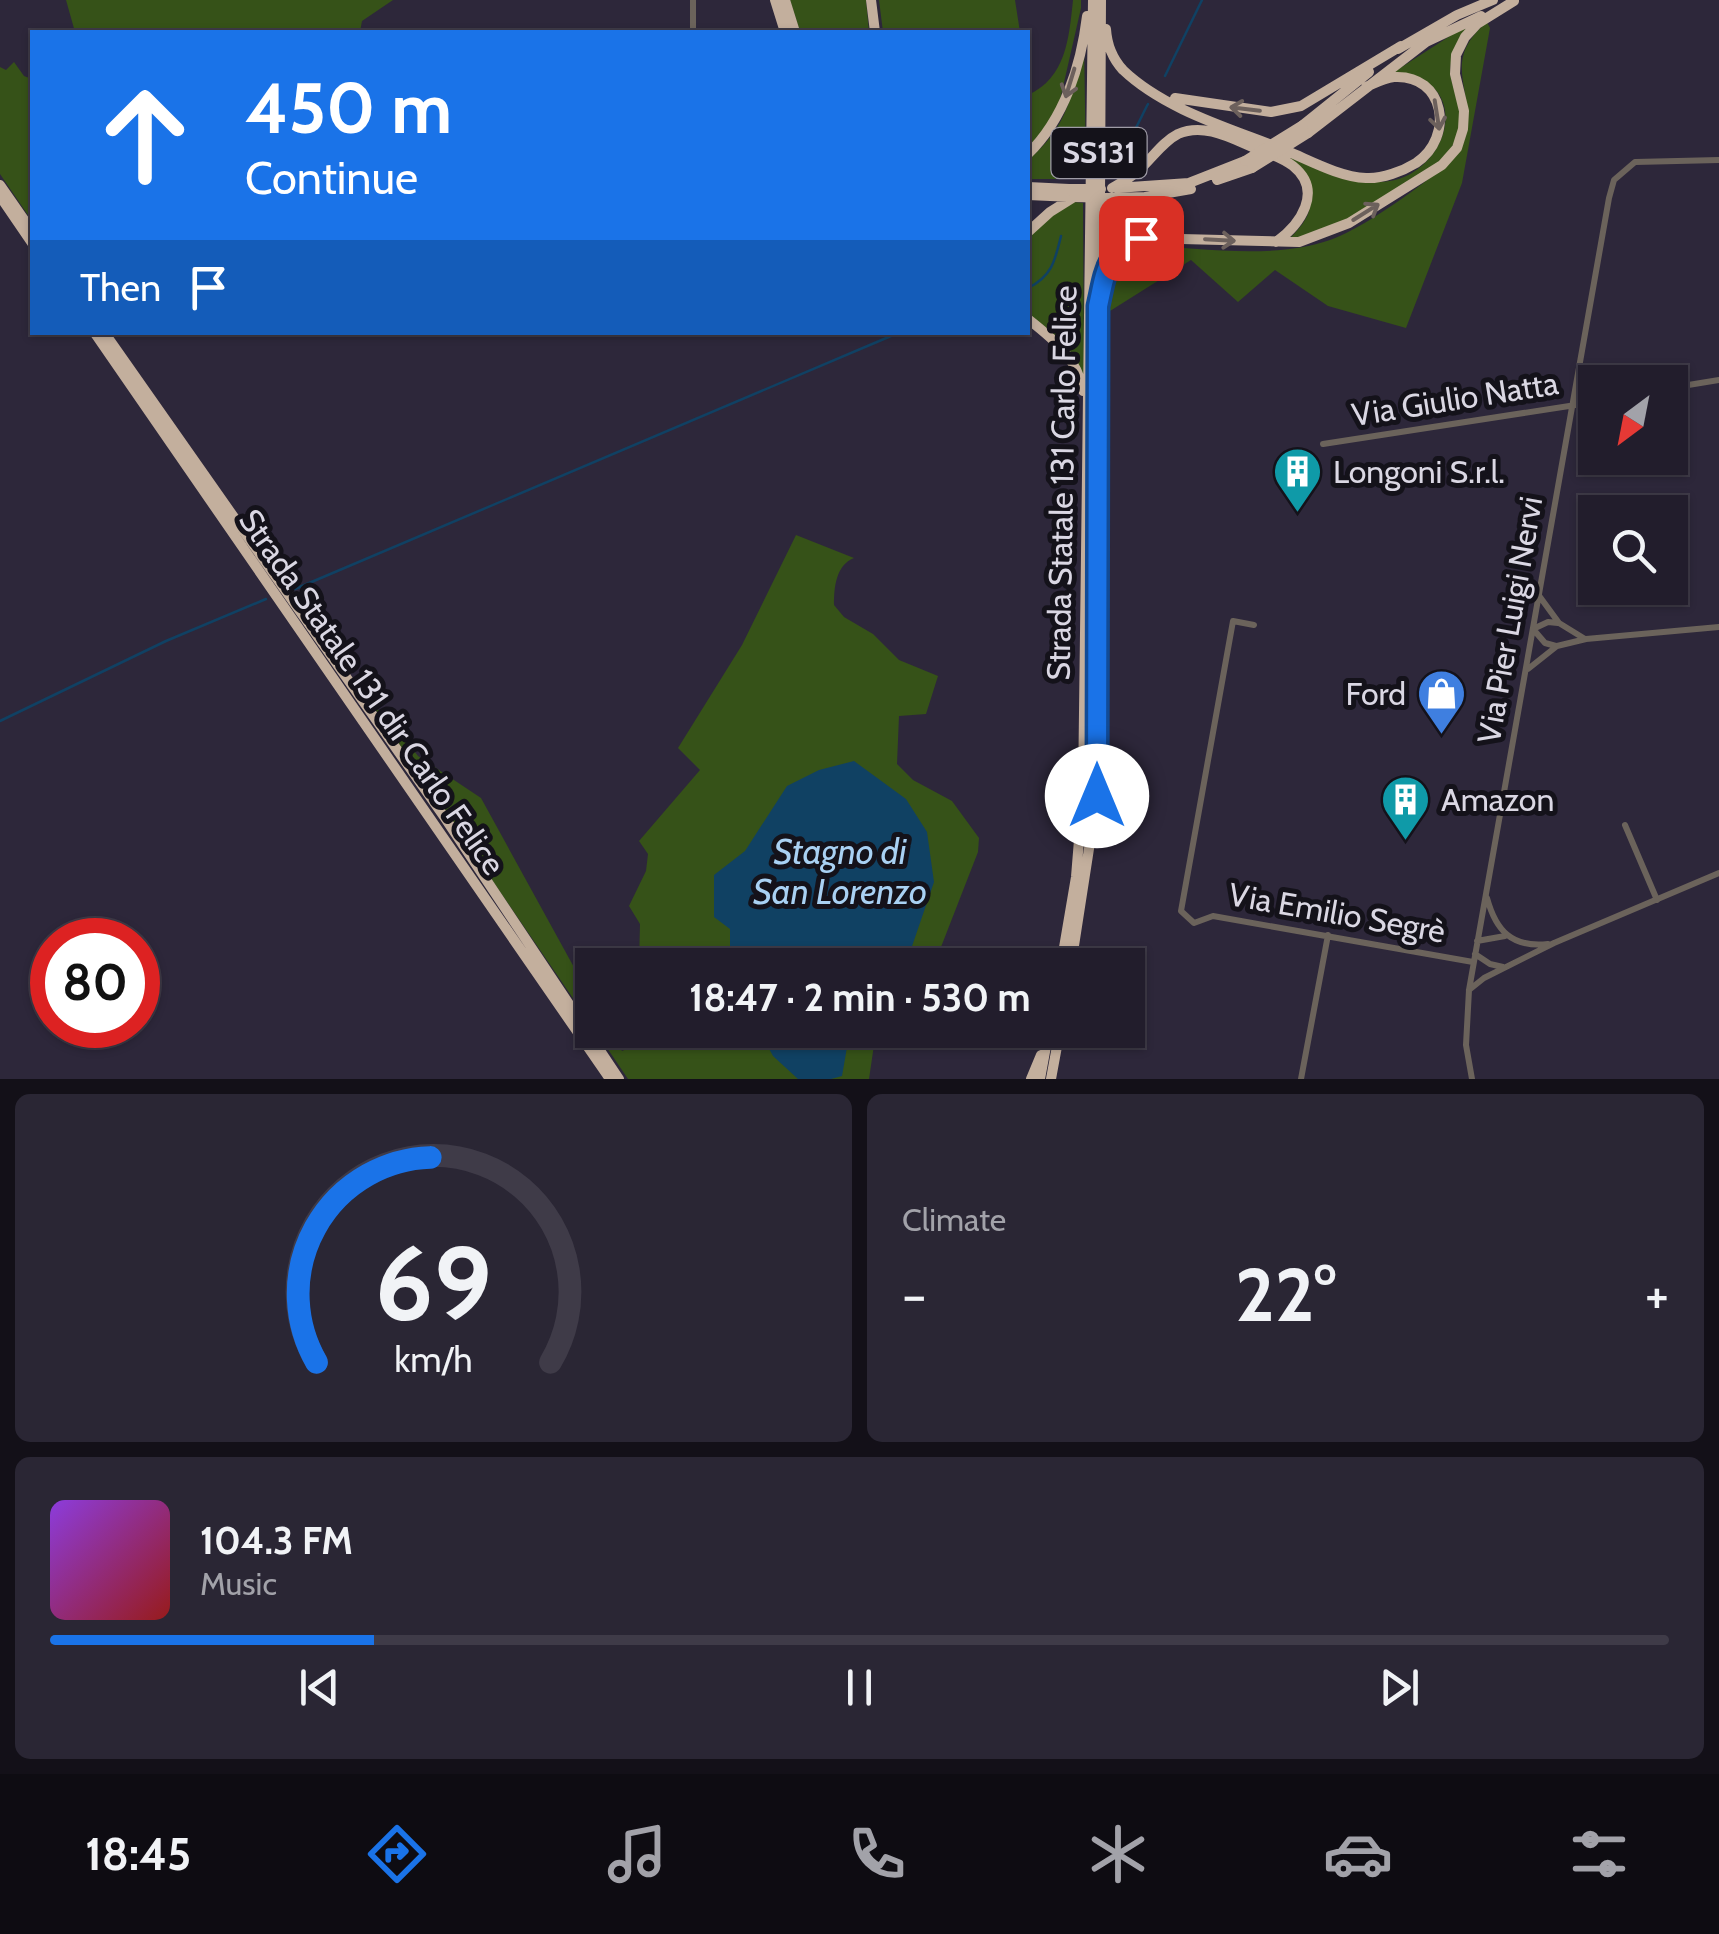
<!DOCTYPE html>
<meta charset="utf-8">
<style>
:root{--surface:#221d2c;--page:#2a2634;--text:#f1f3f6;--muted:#a2a2a9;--line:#3f3b48;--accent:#1a73e8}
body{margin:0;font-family:Cabin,sans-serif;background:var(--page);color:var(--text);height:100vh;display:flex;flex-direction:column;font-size:38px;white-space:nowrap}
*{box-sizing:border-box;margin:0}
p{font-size:32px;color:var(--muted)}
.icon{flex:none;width:55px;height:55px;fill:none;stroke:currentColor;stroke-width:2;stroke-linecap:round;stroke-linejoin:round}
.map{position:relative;height:1079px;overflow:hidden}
.panel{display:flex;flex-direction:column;gap:15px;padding:15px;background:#131018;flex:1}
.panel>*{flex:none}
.hud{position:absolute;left:30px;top:30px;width:1000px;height:305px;border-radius:0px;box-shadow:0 2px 8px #0004,0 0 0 2px var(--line);background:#1a73e8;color:#fff;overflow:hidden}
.needle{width:65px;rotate:212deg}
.controls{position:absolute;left:1578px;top:365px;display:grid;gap:20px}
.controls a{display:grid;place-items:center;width:110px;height:110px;border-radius:0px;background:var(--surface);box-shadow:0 2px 8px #0004,0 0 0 2px var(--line);font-size:50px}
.speed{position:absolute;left:30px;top:918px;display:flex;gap:20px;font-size:50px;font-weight:700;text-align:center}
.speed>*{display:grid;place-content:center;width:130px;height:130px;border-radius:50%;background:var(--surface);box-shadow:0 2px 8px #0004,0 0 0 2px var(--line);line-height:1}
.speed .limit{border:15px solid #d22;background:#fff;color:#111}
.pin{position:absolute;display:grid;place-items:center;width:85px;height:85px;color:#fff;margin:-42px;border-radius:20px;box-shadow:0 5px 15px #0006}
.me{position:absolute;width:110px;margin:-55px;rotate:0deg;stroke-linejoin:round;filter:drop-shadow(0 0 8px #0008)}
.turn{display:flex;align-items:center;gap:35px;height:210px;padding:0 50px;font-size:45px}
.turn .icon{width:130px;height:130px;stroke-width:2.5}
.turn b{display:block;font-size:70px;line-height:85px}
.then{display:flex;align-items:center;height:95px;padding:0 50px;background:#0003;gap:20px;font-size:38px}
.big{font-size:75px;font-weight:700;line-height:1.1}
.panel .card{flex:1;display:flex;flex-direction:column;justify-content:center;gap:15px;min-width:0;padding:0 35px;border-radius:15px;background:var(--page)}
.panel .dial{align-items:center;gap:0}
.dial svg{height:260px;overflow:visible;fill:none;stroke:var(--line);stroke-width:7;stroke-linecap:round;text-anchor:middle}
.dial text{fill:var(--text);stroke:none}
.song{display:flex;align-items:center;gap:30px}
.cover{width:120px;height:120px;border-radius:15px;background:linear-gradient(135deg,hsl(270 70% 55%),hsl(0 70% 35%))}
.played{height:10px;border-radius:5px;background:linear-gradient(90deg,var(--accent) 20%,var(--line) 20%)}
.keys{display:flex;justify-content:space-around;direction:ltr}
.heat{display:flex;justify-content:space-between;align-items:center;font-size:55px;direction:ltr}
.panel .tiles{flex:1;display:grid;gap:15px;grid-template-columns:1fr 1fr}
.card:last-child{grid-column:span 2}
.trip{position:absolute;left:575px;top:948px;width:570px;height:100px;border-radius:0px;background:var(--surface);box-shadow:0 2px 8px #0004,0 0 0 2px var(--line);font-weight:700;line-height:100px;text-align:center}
.tabs{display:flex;height:160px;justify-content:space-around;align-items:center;background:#0e0c12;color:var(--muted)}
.tabs .icon{width:70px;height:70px}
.tabs .current{color:var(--accent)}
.tabs b{font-size:45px;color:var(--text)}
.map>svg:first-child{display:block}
.green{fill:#365218}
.water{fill:#104163}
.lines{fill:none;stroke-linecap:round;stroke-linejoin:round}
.stream{stroke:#104163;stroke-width:2.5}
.street{stroke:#6b635b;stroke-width:6}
.highway{stroke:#c3af9d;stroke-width:10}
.highway-bridge{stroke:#c3af9d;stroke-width:10}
.oneway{stroke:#6c605c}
.route-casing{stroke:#114b97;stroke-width:25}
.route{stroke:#1a73e8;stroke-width:18}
.labels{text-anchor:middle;stroke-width:10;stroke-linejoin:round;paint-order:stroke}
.shield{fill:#14121a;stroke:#9f9ca7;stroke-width:2.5}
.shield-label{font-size:30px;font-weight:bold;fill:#dad7e3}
.street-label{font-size:32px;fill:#dad7e3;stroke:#14121a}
.poi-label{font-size:32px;fill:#dad7e3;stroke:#14121a;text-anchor:start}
.water-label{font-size:35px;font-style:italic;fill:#a9d1f3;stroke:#14121a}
</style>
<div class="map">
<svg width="1719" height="1079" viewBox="0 0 1719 1079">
<rect width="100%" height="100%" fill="#2d273a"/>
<!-- green -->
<path class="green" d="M66,0h327l-31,21 -2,11h-285z
M790,0h76l3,32h-69z
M879,0h136l5,32h-137z
M1073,0h8v8l-21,92 -6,17 -26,31v-53c38,-17 41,-57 45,-95z
M1487,22l3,6 -28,155 -56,145 -78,-22 -53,-36 -37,32 -47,-42 -81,51c0,-30 -3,-57 30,-66 61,3 132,15 190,-5 28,-10 68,-38 92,-56 18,-14 40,-26 44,-50 9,-46 -26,-72 21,-112z
M1464,27l2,3c-33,53 -3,49 -7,97 -1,13 -9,24 -18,33 -21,21 -93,61 -121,72 -10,4 -21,5 -31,7 36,-35 19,-46 -3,-84 21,6 73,27 91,27 69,2 104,-103 17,-110z
M1084,42l2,127h-6l-1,10h-51v-19c41,-34 45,-68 56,-118z
M14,62l10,14 8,3v142l-32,-47v-107l6,3z
M1074,202l9,1 1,173 -17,-27 -39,-35v-76l33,-30z
M796,535l58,23c-18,7 -20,29 -20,47l10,12 29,17 26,26 39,16 -12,38 -27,2 -2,48 16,16 39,21 27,37 -1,14 -44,113h-295l1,-41 -11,-18 17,-35 2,-17 -9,-13 61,-71 -22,-22 64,-103z
M375,709l8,2 35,45 63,42 111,202v26z
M595,1030h15l12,21 11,-5 11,-16h255l-25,15 -5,34h-241z"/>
<!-- water -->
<path class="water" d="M854,761l52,38 21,33 7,50 -25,73 -7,10h-172v-36l-16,-12v-42l31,-24 42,-65 32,-16z
M759,1030h91l-8,46 -11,3h-33l-25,-23z"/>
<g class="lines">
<!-- stream -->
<path class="stream" d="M1165,76l37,-76
M1105,156c24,-5 32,-32 43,-52
M1028,288c24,-12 27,-27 33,-52
M295,589l596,-253 18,-4
M0,721l166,-80 100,-42"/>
<!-- street -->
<path class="street" d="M693,32v-32
M1670,388l49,-8
M1323,444l272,-42
M1540,597l19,26 26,16
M1254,625l-21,-4 -52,290 13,12 19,-7 260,46
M1533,629l12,14 11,3
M1533,629l15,-7 10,1
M1528,669l29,-23 29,-7 133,-12
M1625,825l32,75
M1487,898c9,33 25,50 61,46
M1477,941l28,-5
M1475,954l15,10 13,3
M1469,990l15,-12 70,-35 165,-70
M1301,1079l27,-144
M1472,1079l-6,-34 3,-55 140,-792 5,-18 21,-18 84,-2"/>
<!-- highway -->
<path class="highway" d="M775,0l10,32
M785,0l10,32
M871,0l4,32
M1106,29c1,16 6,29 17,41 43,41 110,59 164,81 24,10 53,26 79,27 16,1 37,-7 50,-15 39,-26 29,-89 -22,-86 -10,1 -19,6 -28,10
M1398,49l59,-34 36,-15
M1175,98l96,14 30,-6 100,-60
M1303,125l66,-53
M1308,133l118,-91 55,-26
M1028,154c36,-35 53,-88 59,-138
M1217,180l35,-12
M0,185l32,46
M1028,187l41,2
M1112,188c9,-5 18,-10 26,-17 13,-11 24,-29 40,-37 25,-11 51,3 74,13 13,5 30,10 41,19 31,25 7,59 -17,76
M1116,188l73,-5 56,-22
M1028,195l45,2
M0,196l32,47
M1113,198l32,-1 46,-8
M1028,232l22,-20 24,-15
M1104,282c5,-24 12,-37 37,-44l158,4 50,-19 93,-58 15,-17 6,-19 1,-18 -9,-37 1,-19 9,-18 12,-13 37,-23
M1028,319c24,19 50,39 55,72
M94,332l516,747
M104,332l341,486 174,261
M1061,965l15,-88 7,-86 10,-791
M1071,965l26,-168 4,-797
M1031,1079l10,-24
M1040,1079l9,-49
M1051,1079l9,-49"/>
<!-- highway-bridge -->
<path class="highway-bridge" d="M1245,161l58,-36
M1252,168l56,-35
M1069,189h32
M1074,197l39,1"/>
</g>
<!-- one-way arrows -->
<defs><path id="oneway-shaft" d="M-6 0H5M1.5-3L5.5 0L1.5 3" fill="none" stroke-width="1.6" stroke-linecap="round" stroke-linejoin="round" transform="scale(2.5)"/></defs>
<g class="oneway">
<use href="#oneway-shaft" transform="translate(1070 83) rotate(107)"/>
<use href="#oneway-shaft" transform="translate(1245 109) rotate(-173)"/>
<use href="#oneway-shaft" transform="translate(1437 115) rotate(81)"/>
<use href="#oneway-shaft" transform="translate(1366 212) rotate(-32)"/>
<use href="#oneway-shaft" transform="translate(1220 240) rotate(3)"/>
</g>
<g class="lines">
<defs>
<path id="route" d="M1097,796l1,-490c7,-30 8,-59 43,-68"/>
</defs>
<!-- route casing -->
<use href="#route" class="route-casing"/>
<!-- route -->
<use href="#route" class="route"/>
</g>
<!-- icons -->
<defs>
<symbol id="building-pin" viewBox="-11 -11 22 30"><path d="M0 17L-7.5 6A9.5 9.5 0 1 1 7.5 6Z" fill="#0f9aa8" stroke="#14121a"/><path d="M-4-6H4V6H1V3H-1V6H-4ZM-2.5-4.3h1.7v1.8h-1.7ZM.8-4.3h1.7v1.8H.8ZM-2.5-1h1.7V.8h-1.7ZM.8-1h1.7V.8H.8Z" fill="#fff"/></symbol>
<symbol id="shop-pin" viewBox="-11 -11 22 30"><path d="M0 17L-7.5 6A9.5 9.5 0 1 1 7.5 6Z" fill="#3f7fe0" stroke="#14121a"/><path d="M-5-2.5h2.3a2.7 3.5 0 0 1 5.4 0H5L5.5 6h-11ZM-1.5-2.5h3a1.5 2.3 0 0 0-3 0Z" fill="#fff"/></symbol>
</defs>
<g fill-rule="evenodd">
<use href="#building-pin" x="1270" y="444" width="55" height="75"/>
<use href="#shop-pin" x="1414" y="666" width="55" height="75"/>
<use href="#building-pin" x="1378" y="772" width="55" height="75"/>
</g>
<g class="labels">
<!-- shield labels -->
<rect class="shield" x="1051.5" y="128" width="95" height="50" rx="8"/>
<g class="shield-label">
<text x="1099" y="163">SS131</text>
</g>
<!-- street labels -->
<g class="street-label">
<text transform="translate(1455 399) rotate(-9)" y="11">Via Giulio Natta</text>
<text transform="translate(1062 483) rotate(-89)" y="11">Strada Statale 131 Carlo Felice</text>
<text transform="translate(1510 620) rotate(-80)" y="11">Via Pier Luigi Nervi</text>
<text transform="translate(372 692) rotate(55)" y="11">Strada Statale 131 dir Carlo Felice</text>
<text transform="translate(1337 913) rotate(10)" y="11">Via Emilio Segrè</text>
</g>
<!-- poi labels -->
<g class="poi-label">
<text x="1333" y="483">Longoni S.r.l.</text>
<text x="1406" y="705" text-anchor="end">Ford</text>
<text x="1441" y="811">Amazon</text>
</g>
<!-- water labels -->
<g class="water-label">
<text x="840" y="864">Stagno di<tspan x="840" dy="40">San Lorenzo</tspan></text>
</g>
</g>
</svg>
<div class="controls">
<a><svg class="needle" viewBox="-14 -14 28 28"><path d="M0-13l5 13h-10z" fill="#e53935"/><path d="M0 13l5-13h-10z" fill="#a2a2a9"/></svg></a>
<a><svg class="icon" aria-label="search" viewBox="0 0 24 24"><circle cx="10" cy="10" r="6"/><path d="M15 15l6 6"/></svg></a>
</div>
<div class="speed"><div class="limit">80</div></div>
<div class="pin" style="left:1141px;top:238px;background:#d93025"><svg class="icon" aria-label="arrive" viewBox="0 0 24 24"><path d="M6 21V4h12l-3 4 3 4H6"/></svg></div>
<svg class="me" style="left:1097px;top:796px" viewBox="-20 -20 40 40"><circle r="19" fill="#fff"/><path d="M0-13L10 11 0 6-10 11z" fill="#1a73e8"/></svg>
<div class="trip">18:47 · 2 min · 530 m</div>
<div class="hud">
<div class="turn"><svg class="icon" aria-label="ahead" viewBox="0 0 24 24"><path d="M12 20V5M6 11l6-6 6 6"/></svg><div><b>450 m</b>Continue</div></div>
<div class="then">Then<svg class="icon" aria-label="arrive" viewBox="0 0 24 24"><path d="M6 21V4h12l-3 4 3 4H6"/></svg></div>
</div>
</div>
<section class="panel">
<div class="tiles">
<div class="card dial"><svg viewBox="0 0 100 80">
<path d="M14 69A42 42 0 1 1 86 69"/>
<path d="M14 69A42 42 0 0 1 49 6" stroke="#1a73e8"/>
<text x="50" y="56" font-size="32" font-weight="700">69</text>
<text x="50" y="72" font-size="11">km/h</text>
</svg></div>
<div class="card"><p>Climate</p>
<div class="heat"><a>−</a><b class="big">22°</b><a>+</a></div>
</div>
<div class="card">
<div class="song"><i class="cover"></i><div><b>104.3 FM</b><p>Music</p></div></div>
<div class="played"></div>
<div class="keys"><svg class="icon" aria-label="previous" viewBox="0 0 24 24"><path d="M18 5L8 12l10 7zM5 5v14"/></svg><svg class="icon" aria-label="pause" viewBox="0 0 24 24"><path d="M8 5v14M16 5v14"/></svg><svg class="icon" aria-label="next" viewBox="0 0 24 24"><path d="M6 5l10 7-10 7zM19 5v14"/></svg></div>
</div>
</div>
</section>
<nav class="tabs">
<b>18:45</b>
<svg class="icon current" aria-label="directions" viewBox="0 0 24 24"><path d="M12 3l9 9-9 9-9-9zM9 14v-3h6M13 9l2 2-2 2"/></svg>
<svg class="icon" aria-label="music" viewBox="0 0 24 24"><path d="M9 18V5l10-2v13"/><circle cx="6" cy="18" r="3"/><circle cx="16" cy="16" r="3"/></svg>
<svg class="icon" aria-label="phone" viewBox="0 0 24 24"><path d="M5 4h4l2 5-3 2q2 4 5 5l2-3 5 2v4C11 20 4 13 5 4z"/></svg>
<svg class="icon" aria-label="climate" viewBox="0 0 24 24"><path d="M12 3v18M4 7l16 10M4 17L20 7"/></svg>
<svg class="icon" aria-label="car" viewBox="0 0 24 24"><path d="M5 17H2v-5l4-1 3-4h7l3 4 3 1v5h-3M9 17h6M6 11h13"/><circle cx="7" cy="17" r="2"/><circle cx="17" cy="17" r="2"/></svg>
<svg class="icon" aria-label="filters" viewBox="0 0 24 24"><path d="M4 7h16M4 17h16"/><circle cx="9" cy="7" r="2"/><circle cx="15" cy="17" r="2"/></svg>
</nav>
